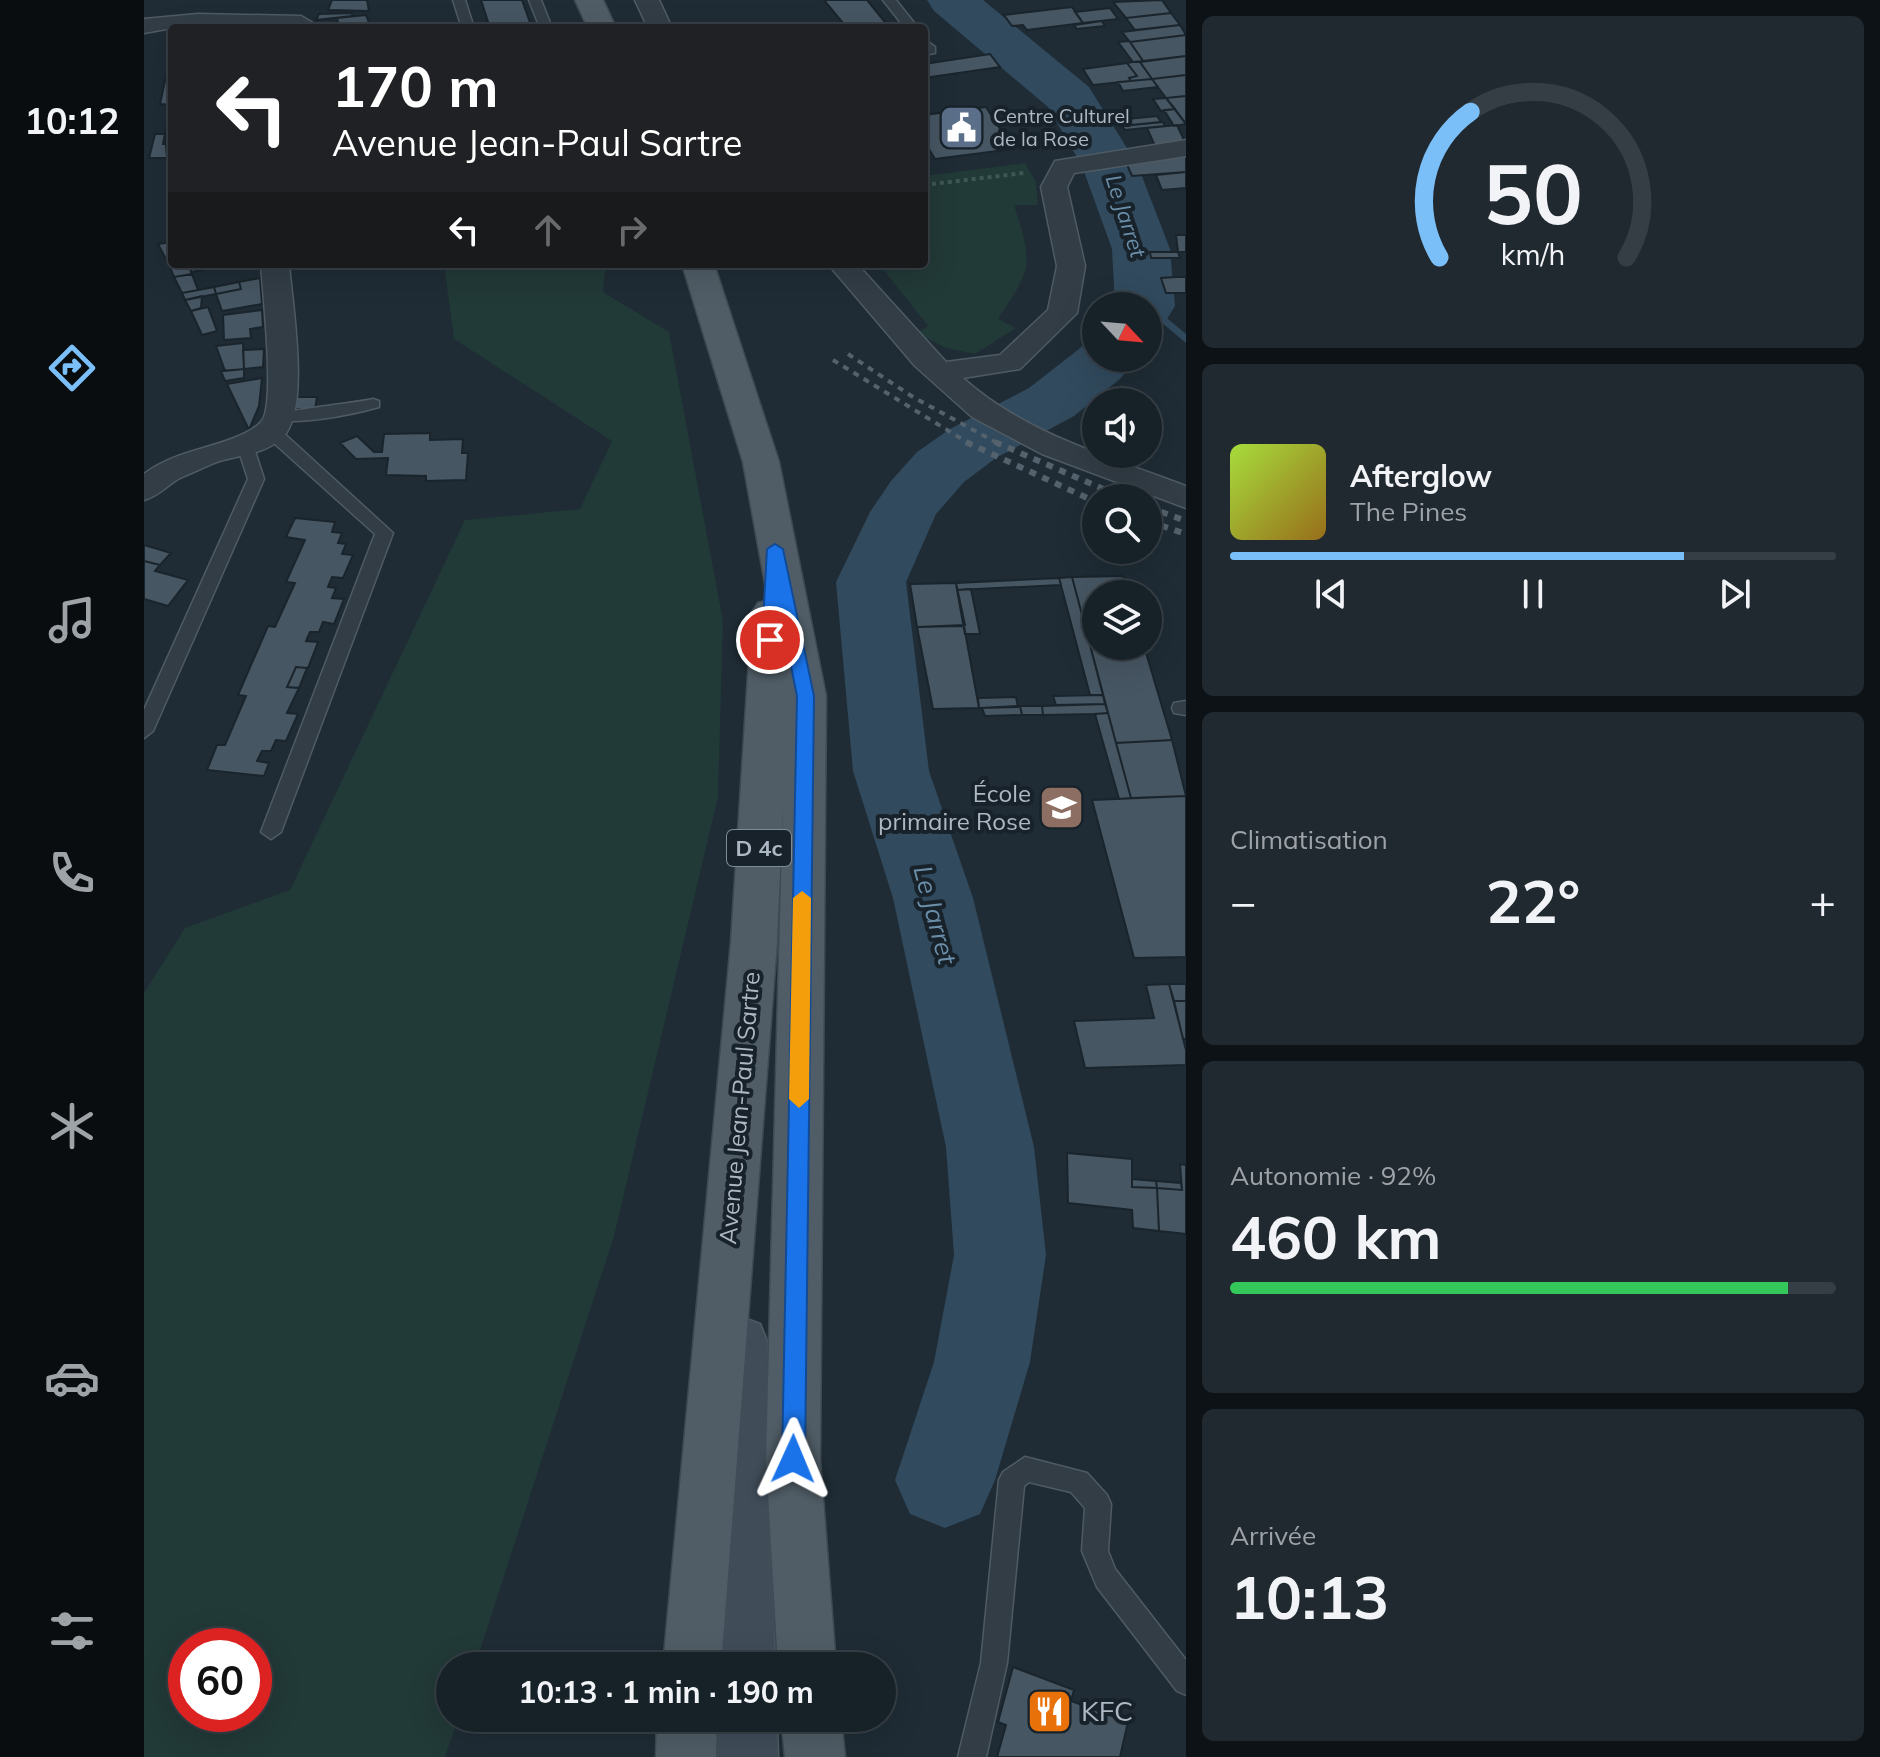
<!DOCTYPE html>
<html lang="fr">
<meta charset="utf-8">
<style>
:root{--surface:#172128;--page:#202930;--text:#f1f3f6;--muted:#9ea3a8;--line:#363e45;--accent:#7bbff9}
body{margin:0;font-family:Mulish,sans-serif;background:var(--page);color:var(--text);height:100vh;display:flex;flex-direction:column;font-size:30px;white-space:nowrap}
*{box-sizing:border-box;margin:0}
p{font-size:26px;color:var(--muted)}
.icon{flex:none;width:44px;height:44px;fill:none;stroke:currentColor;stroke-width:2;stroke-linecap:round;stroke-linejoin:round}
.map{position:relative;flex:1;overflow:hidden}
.sheet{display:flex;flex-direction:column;gap:16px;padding:16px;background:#0d1216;width:694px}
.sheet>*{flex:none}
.banner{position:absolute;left:24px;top:24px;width:760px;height:244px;border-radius:8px;box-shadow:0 8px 32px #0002,0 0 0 2px var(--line);background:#202124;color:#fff;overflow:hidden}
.needle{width:52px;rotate:116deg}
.tools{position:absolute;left:938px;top:292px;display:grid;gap:16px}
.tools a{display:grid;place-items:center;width:80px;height:80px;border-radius:50%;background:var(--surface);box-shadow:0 8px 32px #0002,0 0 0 2px var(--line);font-size:40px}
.speed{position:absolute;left:24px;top:1628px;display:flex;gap:16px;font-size:40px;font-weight:700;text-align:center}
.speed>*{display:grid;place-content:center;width:104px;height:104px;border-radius:50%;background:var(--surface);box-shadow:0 8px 32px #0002,0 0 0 2px var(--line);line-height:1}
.speed .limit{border:12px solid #d22;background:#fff;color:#111}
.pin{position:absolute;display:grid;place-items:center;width:68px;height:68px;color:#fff;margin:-34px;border:4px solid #fff;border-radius:50%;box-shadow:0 2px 8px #0007}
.me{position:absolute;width:88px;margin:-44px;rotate:1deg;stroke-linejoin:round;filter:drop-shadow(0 0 6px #0008)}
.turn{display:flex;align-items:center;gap:28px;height:168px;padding:0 32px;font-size:36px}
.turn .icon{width:104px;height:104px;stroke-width:2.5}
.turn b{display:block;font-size:56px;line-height:68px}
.lanes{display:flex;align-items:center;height:76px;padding:0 32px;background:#0003;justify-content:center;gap:40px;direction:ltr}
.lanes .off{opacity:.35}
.big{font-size:60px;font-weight:700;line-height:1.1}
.sheet .card{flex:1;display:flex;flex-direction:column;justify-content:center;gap:12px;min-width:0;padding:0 28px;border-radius:12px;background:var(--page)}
.sheet .dial{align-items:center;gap:0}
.dial svg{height:208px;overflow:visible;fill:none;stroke:var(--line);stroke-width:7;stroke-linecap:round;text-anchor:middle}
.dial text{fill:var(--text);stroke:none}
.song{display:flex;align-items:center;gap:24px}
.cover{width:96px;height:96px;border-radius:12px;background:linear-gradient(135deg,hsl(80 70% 55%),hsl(40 70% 35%))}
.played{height:8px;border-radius:4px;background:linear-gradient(90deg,var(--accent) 75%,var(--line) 75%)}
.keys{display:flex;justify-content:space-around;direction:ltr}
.heat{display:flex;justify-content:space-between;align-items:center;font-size:44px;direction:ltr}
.charge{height:12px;border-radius:6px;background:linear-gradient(90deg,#34c759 92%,var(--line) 0)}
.trip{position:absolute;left:292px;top:1652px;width:460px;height:80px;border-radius:40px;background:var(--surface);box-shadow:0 8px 32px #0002,0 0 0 2px var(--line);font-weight:700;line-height:80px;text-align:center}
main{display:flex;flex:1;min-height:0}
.tabs{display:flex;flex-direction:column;width:144px;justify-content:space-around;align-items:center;background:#090d10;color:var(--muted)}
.tabs .icon{width:56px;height:56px}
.tabs .active{color:var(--accent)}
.tabs b{font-size:36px;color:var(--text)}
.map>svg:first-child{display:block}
.green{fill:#213937;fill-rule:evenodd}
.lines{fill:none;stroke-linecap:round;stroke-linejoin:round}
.stream{fill:#314a5d;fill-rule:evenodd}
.river{fill:#314a5d;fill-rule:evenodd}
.building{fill:#465662;stroke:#1a242c;stroke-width:2}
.service-casing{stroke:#4f5b64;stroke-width:3}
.minor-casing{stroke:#4f5b64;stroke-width:3}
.secondary-casing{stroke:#4f5b64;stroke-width:3}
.primary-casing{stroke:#3e4952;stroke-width:3}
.path{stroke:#405555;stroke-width:4;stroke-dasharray:4 4;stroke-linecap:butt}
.service{fill:#323d46;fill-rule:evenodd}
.minor{fill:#323d46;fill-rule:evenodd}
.secondary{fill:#404d59;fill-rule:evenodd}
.primary{fill:#505d66;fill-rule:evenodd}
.rail-far1{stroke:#54626d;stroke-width:4;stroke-dasharray:6 6;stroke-linecap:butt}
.rail{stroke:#54626d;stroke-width:6;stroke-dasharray:7 7;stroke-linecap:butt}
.route{fill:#1a73e8;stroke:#114b97;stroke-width:2}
.slow{fill:#f59e0b}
.labels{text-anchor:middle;stroke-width:8;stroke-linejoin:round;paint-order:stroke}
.far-poi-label{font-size:20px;fill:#acb8c3;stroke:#18222a;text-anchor:start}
.far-water-label{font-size:22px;font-style:italic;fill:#6b8fa9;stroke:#18222a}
.shield{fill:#18222a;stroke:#808b95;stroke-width:2}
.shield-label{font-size:22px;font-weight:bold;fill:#acb8c3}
.poi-label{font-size:24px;fill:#acb8c3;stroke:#18222a;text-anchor:end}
.street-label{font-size:24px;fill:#acb8c3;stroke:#18222a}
.water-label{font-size:26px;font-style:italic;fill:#6b8fa9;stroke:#18222a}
.near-poi-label{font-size:28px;fill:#acb8c3;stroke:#18222a;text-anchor:start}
</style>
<main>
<nav class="tabs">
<b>10:12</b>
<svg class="icon active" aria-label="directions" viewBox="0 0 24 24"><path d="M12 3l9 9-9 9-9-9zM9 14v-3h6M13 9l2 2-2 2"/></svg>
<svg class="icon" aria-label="music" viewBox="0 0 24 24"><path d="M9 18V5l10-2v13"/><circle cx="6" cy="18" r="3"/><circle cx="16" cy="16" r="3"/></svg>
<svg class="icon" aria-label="phone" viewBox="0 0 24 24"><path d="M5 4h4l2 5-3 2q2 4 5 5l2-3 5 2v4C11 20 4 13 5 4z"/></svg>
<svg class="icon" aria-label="climate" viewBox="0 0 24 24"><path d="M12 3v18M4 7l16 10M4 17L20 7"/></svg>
<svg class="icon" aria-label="car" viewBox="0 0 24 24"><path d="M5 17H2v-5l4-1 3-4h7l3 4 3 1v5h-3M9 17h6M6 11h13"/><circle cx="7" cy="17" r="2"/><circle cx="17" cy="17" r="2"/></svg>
<svg class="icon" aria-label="filters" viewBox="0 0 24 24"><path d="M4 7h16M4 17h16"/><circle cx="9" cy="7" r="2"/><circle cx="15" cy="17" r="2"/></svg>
</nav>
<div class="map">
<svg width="1042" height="1757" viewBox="0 0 1042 1757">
<rect width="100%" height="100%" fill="#1f2c35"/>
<!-- green -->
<path class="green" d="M881,163l11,19 2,23h-24c19,60 19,62 -16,114l18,9 -41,26 -29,-6 -29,-15 11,-7 -49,-62h45v-88z
M300,264h162l-3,28 66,40 54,289 -5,176 -104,439 -139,430h-25v52h8l-13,39h-301v-764l41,-65 105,-38 175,-370 115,-11 32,-68 -158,-102zM42,1646h68v68h-68z"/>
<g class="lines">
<!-- stream -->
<path class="stream" d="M1001,300l41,34v9l-38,-32v-5l-7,-1v-4z"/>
<!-- river -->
<path class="river" d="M783,0h56l106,87 49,79 32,83 5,57 -8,13 -19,5v-18h-33l-3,-57 -30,-83 -34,-59 -114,-96z
M952,342v16h41l-17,21 -46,37 -78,42 -32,24 -28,32 -30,68 23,189 44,127 61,249 12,108 -16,107 -35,118 -15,34 -35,14 -35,-14 -15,-34 39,-118 20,-107 -8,-108 -53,-249 -40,-127 -17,-189 34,-70 21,-31 26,-29 33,-23 79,-41 55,-43z"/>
</g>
<!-- building -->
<path class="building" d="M188,0h35l2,11 -41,-1z
M337,0h41l10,28h-42z
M680,0h43l22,27 -42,1z
M1018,0l9,13 -45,5 -13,-16z
M928,7l11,16 -56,7 -4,-5 -11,1 -8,-11z
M966,8l8,11 -35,4 -8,-11z
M208,13v3l-36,4 3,-6z
M1027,13l9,12 -45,5 -9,-12z
M222,15l5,13h-32l-2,-10z
M958,21l3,5 -28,3 -3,-4z
M1036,25l6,10 -56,7 -8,-10z
M1042,35v21l-43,5 -13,-19z
M985,41l1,1 13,19 -10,1 -15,-20z
M846,54l10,13 -76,11v-14z
M1042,56v19l-34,4 -12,-17z
M989,62h7l12,17 -21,2 -2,-3 8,-2 -10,-13z
M983,63l10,13 -8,2 2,3 -38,4 -10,-16z
M24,67h4v38l-12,-1z
M1042,75v21l-20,2 -14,-19z
M1008,79l6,8 -35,4 -5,-9z
M1042,96v28l-20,-26z
M1022,98l9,11 -14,2 -8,-12z
M842,107l27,42 -78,10 -11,-18v-26z
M1031,109l11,15 -12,2 -10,-16z
M1013,116l4,6 -30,3 -4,-6z
M1019,122l2,4 -40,4 -3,-4z
M23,123h5v35h-5l1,-14h-5z
M1033,125l8,17 -30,4 -8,-18z
M11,134h10l2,24h-18z
M1042,153v19l-54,4 -7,-16z
M1042,172v16l-24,2 -6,-15z
M1032,235h10v17h-8z
M28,242l2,22 -5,1 -11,-21z
M1006,252h28l2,6h-29z
M45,264h45l-43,8z
M45,264l3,10 -18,3 -5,-12z
M48,274l6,16 -16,3 -8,-16z
M1032,277h10v16h-20l-5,-15z
M116,278l2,26 -40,7 -6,-17 25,-5 -2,-7z
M95,282l2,7 -25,5 -2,-7z
M70,287l2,7 -31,6 -3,-7z
M58,296l-1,12 -10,3 -6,-11z
M64,307l9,24 -15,4 -11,-24z
M118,310l1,17 -13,2 1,9 -27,2 -1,-25z
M99,343l1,26 -19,2 -9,-25z
M120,349l-1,18 -19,2 -1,-19z
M100,369v9l-19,3 -4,-10z
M118,378l-3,28 -10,24 -22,-46z
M153,397h20l-2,12h-20z
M286,433v7l33,-1 -1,14h6l-2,27 -40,1v-5l-40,-1 2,-17 -32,1 -16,-16 17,-7 17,16h8l2,-18z
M151,518l40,4 -3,10 10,1 -4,10 8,1 -4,10 11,1 -10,23 -11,-1 -4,10 8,1 -4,10 12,1 -10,25 -11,-2 -4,10h-9l-4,9 12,1 -10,26 -12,-1 -9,20 12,1 -12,25 11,1 -12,27 -10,-1 -5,11h-9l-5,10 12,2 -5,13 -57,-6 10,-25h8l21,-49 -8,-1 30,-69 7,1 20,-44 -9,-1 19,-42 -19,-3z
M0,545l27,8 -11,12 -16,-4z
M0,561l16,4 -5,6 33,9 -20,26 -24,-7z
M979,576l6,18h-33v31l-11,1 -13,-49z
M928,577l13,49 18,69h-13l-31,-117z
M915,578l2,7 -104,5 -1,-7z
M812,583l9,42 -48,2 -7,-43z
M827,589l9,45h-15l-8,-44z
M952,625v21h48l28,94 -56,3 -31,-117z
M820,626l15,82 -46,1 -16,-82z
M152,667l11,1 -8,20 -12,-1z
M959,695l2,9 -49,1 -3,-9z
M872,697l2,10 -39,1 -1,-10z
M961,704l3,9 -13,1 -52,1 -1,-9z
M876,706h22l1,9h-21z
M876,706l2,9 -37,1 -3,-8z
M964,713l8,30 15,55 -12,1 -24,-85z
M1028,740l14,56 -55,2 -15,-55z
M1042,796v161l-52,1 -42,-158z
M1025,984l17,66v15l-101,3 -11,-47 80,-3 -8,-33z
M1025,984h17v17h-12z
M1030,1001h12v38h-3z
M923,1153l65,6v28l25,1 2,43 -26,-3 -1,-18 -64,-7z
M1036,1164l6,1v69l-27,-3 -2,-43 25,2z
M988,1179l24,2 1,7 -25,-1z
M1012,1181l25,2 1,7 -25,-2z
M869,1667l61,23 -3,11 57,21 -8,35h-123l9,-32 -8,-3z"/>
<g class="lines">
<defs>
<path id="service" d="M309,0h12l9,28h-12z
M385,0h12l11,28h-12z
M739,0h13l22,28h-13z
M780,39l11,8v6l-11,2z
M229,399l6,2v6c-21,6 -92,22 -107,9 6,-5 84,-13 101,-17z
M127,426l6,1 116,106 -112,299 -10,7 -10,-7 114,-298 -110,-99 -2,-4z
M101,440l8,5 11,34 -111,252 -9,7v-28l104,-231 -11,-34z
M1042,701v14l-12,-2 -2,-5 2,-5z
M881,1457l62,16 20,22 4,9 -3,47 7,18 71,91v35l-9,-4 -80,-104 -15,-36 3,-43 -14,-16 -42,-10 -5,4 -17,177 -21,94h-28l23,-94 18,-183 4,-8z"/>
<path id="minor" d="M491,0h24l13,28h-24z
M54,14l103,2 12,7 -3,5h-138l-28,5v-14z
M1042,140v16l-112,17 -7,14 18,79 -8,47 -57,56 -57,9c64,57 145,78 223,108v22l-144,-54 -70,-37 -57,-51 -87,-102h29l89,98 54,-7 48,-45 9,-44 -16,-79 14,-26z
M117,264h28c3,39 22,147 -7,174 -18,17 -46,17 -68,25 -11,5 -23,10 -34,15 -13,7 -21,18 -36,22v-26c28,-21 59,-24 90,-36 10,-4 26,-11 30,-21 10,-27 -1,-120 -3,-153z"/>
<path id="secondary" d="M597,1317l19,7 7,17 8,325h-58l-2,-325 7,-17z
M573,1718h60l1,39h-60z"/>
<path id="primary" d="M431,0h28l13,28h-28z
M538,264h32l65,198 47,234 -6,763 16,207h-58l-12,-207 17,-655 -6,138 -56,724h-58l68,-724 21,-330 6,-9 10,-3 -25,-138z
M513,1718h60l-1,39h-60z
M637,1718h60l4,39h-60z"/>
</defs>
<!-- service casing -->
<use href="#service" class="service-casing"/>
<!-- minor casing -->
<use href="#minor" class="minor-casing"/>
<!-- secondary casing -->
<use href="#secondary" class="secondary-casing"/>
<!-- primary casing -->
<use href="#primary" class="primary-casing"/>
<!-- path -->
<path class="path" d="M780,185l100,-12"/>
<!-- service -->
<use href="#service" class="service"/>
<!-- minor -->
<use href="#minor" class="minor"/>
<!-- secondary -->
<use href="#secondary" class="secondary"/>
<!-- primary -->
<use href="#primary" class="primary"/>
<!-- rail-far1 -->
<path class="rail-far1" d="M704,354l65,43 86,47
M689,360l137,84"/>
<!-- rail -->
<path class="rail" d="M822,442l130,60
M851,442l129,56
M1004,507l38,14
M1004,521l38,13"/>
</g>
<!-- route -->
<path class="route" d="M631,544l8,5 31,147 -9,763 -4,8 -8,3 -8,-3 -3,-8 15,-763 -17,-85 -4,33h-11l-3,-4 5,-91z"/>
<!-- slow -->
<path class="slow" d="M658,891l9,7 -2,201 -10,9 -10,-9 4,-201z"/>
<!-- icons -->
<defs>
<symbol id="civic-square" viewBox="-11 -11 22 22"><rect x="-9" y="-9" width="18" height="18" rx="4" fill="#5c6f8a" stroke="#18222a"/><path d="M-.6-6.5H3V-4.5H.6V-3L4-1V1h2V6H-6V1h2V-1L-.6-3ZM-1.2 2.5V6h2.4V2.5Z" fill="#fff"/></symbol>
<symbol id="school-square" viewBox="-11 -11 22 22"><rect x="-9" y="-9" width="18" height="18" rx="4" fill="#8d6e63" stroke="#18222a"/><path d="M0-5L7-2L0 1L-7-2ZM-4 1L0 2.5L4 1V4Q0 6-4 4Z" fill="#fff"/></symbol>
<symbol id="restaurant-square" viewBox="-11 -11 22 22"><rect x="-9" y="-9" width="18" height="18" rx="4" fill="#e8710a" stroke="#18222a"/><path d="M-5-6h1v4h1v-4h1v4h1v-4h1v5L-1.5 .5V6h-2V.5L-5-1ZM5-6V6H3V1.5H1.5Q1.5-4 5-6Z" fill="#fff"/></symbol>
</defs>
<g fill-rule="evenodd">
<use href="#civic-square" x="792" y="102" width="51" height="51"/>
<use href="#school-square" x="892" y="782" width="51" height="51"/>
<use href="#restaurant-square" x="880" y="1686" width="51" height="51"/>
</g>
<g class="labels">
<!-- far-poi labels -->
<g class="far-poi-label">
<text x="849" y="123">Centre Culturel<tspan x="849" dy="23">de la Rose</tspan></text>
</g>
<!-- far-water labels -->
<g class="far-water-label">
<text transform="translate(982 216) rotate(72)" y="8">Le Jarret</text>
</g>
<!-- shield labels -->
<rect class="shield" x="583" y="830" width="64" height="36" rx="6"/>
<g class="shield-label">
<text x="615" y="856">D 4c</text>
</g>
<!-- poi labels -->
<g class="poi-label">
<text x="887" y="802">École<tspan x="887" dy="28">primaire Rose</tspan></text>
</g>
<!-- street labels -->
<g class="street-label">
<text transform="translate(596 1108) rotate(-85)" y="8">Avenue Jean-Paul Sartre</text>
</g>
<!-- water labels -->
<g class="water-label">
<text transform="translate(791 915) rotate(75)" y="9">Le Jarret</text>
</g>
<!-- near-poi labels -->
<g class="near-poi-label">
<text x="937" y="1721">KFC</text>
</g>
</g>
</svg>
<div class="tools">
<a><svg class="needle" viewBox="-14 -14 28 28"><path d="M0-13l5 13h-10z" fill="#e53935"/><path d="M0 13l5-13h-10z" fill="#9ea3a8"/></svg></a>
<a><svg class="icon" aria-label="sound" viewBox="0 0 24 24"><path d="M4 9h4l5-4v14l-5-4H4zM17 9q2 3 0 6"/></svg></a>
<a><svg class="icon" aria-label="search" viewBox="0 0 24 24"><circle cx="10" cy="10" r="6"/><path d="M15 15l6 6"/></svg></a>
<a><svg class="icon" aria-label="layers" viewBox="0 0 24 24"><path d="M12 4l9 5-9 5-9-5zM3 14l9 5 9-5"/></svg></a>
</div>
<div class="speed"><div class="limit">60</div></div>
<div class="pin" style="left:626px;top:640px;background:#d93025"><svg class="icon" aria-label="arrive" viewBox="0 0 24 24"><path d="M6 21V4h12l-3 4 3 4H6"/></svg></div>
<svg class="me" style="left:649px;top:1459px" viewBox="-20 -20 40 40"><path d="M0-17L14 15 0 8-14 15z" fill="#1a73e8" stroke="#fff" stroke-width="4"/></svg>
<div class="trip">10:13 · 1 min · 190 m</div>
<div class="banner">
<div class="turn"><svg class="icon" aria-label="left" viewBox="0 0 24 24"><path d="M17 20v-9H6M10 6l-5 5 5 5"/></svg><div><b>170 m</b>Avenue Jean-Paul Sartre</div></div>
<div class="lanes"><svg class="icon" aria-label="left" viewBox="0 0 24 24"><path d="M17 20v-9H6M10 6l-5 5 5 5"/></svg><svg class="icon off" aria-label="ahead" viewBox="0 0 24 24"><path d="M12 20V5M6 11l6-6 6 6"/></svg><svg class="icon off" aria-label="right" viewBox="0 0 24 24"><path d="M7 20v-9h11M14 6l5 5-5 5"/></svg></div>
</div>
</div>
<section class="sheet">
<div class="card dial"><svg viewBox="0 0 100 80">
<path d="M14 69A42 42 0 1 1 86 69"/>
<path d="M14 69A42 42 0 0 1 26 13" stroke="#7bbff9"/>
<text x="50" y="56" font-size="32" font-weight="700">50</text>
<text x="50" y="72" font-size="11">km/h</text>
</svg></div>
<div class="card">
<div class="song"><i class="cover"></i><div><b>Afterglow</b><p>The Pines</p></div></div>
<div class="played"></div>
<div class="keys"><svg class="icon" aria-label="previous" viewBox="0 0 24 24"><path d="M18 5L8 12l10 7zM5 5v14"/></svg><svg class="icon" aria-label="pause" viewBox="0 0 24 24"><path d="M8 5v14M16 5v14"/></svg><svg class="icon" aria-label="next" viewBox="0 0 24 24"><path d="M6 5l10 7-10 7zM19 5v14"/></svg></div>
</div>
<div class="card"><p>Climatisation</p>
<div class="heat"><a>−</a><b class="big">22°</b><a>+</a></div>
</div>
<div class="card"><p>Autonomie · 92%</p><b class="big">460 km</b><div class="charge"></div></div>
<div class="card"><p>Arrivée</p><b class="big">10:13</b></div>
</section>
</main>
